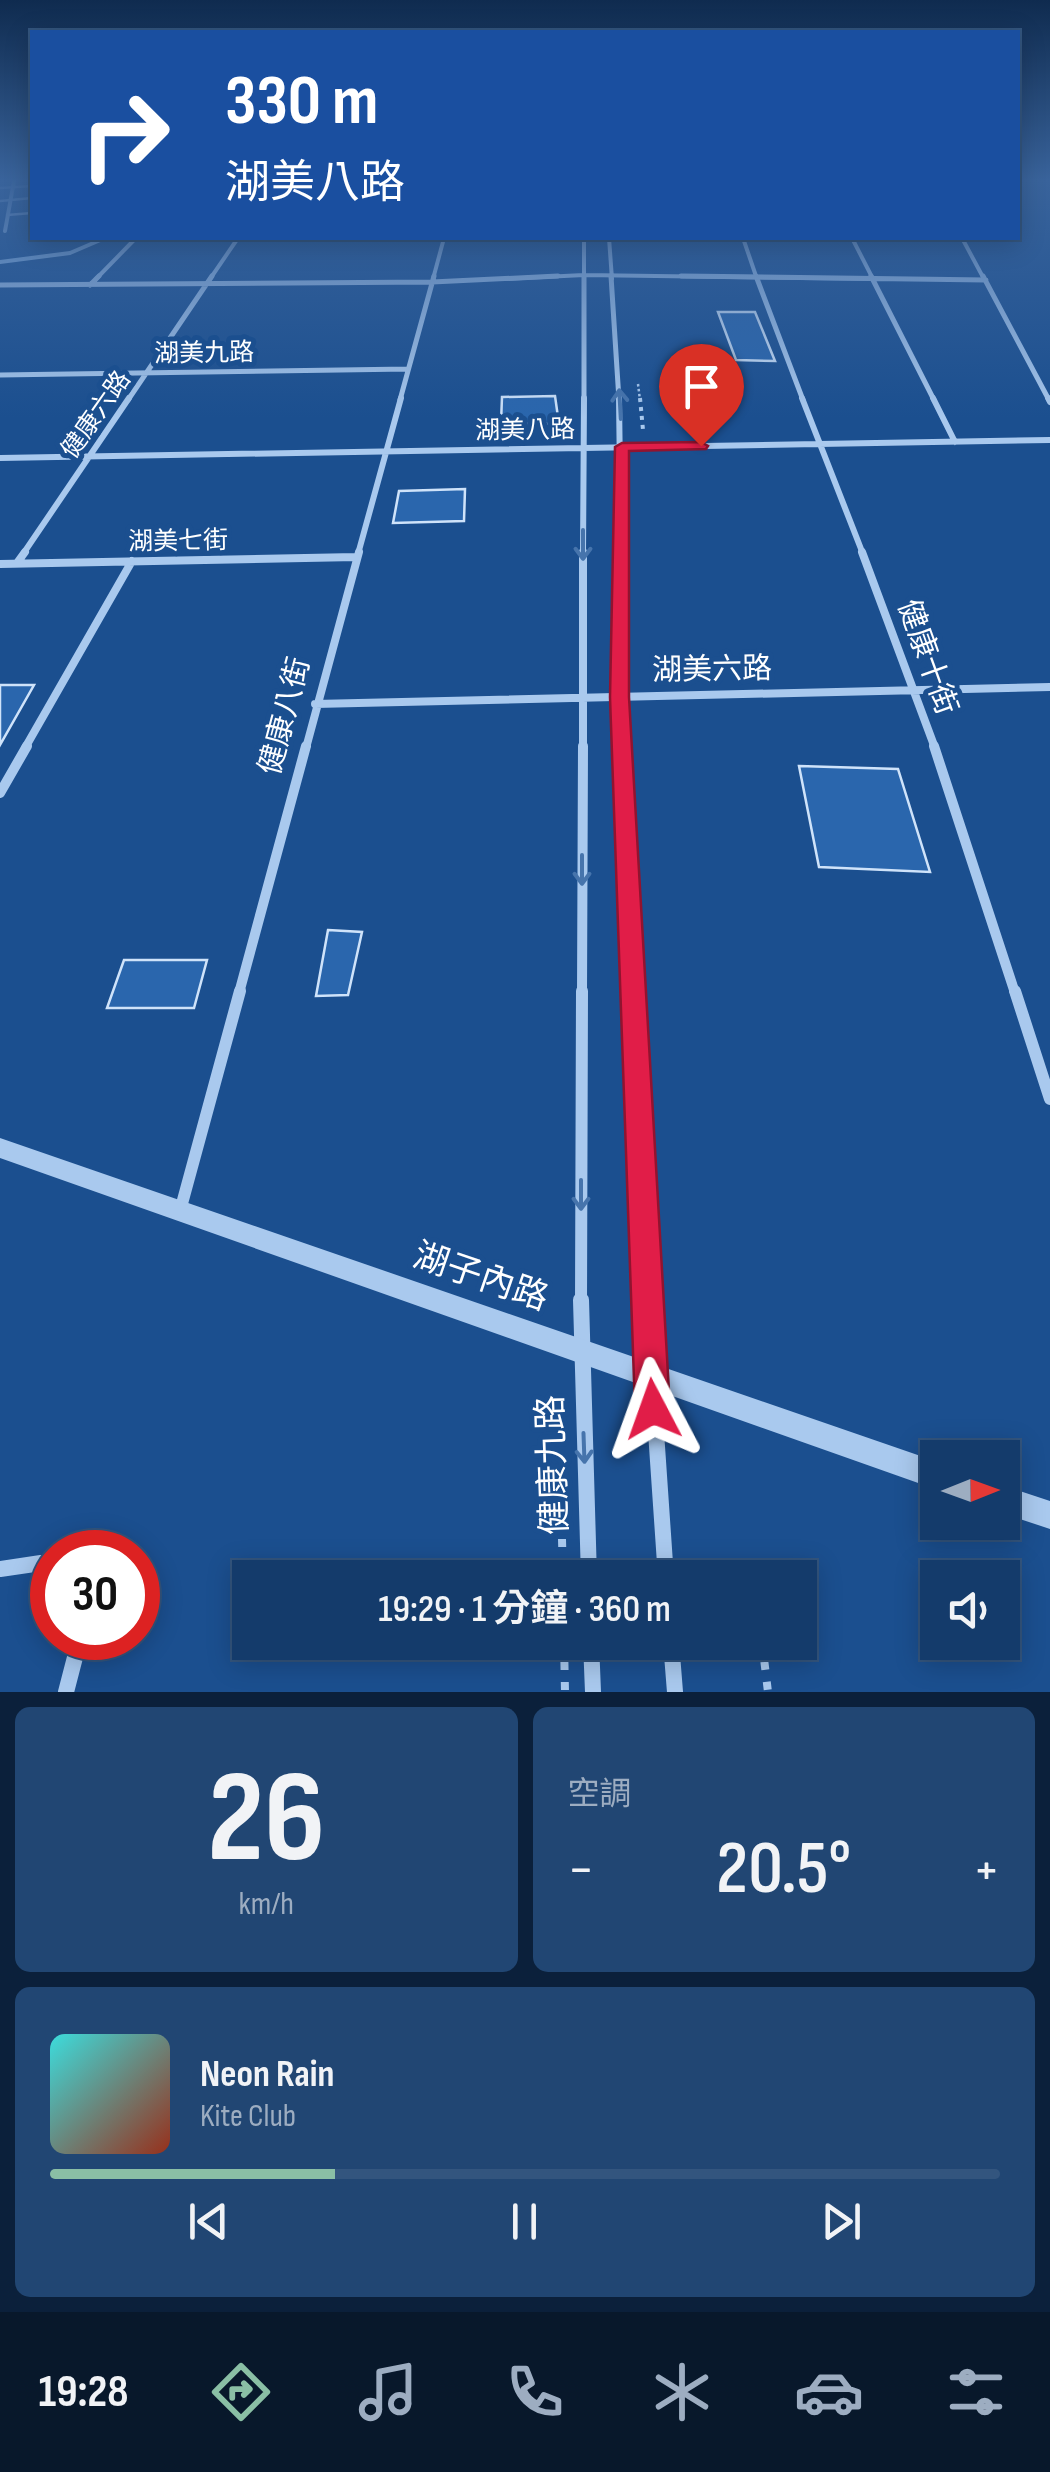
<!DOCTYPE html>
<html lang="zh-TW">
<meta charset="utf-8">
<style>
:root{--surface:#143b6b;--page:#214673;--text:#f1f3f6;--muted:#9dadc1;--line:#33557e;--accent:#8abfa5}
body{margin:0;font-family:"Sofia Sans Condensed","Noto Sans TC",sans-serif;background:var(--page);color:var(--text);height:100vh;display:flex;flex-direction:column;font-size:38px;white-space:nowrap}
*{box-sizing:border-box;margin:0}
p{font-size:32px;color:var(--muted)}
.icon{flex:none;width:55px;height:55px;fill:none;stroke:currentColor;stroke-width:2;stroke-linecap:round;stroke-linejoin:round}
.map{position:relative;height:1692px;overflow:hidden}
.panel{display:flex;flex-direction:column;gap:15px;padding:15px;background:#0b203b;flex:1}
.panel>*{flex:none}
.hud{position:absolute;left:30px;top:30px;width:990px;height:210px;border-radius:0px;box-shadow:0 5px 25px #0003,0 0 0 2px var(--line);background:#1a4fa0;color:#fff;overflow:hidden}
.needle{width:65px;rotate:89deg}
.buttons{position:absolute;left:920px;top:1440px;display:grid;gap:20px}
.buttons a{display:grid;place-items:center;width:100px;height:100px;border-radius:0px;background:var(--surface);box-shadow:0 5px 25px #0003,0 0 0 2px var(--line);font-size:50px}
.speed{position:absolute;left:30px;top:1530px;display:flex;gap:20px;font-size:50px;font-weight:700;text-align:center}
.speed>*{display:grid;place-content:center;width:130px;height:130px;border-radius:50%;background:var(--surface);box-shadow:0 5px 25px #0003,0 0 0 2px var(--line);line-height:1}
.speed .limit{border:15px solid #d22;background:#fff;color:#111}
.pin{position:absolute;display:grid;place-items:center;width:85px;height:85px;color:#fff;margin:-102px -42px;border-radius:50% 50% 50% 0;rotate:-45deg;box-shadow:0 0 10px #0007}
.pin .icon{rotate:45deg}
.me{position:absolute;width:110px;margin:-55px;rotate:356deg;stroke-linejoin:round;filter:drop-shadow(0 0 8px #0008)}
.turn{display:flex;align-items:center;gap:35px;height:210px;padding:0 30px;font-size:45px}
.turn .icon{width:130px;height:130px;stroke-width:2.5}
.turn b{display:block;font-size:70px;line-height:85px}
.big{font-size:75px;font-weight:600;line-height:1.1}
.panel .tile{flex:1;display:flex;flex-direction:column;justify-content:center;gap:15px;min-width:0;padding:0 35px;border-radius:15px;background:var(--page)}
.panel .dial{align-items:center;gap:0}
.dial b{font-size:130px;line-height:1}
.song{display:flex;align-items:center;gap:30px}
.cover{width:120px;height:120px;border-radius:15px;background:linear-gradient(135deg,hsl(180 70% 55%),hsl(10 70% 35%))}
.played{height:10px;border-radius:5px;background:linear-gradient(90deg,var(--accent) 30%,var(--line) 30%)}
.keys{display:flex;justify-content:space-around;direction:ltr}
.heat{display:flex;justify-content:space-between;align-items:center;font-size:55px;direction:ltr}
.panel .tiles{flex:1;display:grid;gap:15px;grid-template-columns:1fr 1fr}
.tile:last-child{grid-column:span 2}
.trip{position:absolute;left:232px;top:1560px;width:585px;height:100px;border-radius:0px;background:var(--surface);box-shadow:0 5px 25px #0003,0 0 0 2px var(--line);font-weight:600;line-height:100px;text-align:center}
.dock{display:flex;height:160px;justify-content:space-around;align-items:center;background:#08182b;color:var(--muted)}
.dock .icon{width:70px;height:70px}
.dock .on{color:var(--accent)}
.dock b{font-size:45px;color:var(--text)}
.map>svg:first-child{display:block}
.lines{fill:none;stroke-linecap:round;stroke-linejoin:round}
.stream{stroke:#9cc4f0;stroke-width:4}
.building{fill:#2a66ad;stroke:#cfe3fa;stroke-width:2.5}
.path-far2{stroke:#a9c9ee;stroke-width:2.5;stroke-dasharray:2.5 2.5;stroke-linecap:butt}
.path-far1{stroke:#a9c9ee;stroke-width:4;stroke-dasharray:4 5;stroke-linecap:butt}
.path{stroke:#a9c9ee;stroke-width:8;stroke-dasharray:8 12;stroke-linecap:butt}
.service{stroke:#a9c9ee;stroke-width:2.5}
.minor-far6{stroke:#a9c9ee;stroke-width:4}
.minor-far5{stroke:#a9c9ee;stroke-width:5}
.minor-far4{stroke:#a9c9ee;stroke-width:6}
.minor-far3{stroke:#a9c9ee;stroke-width:8}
.minor-far2{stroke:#a9c9ee;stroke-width:10}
.minor-far1{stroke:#a9c9ee;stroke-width:12}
.minor{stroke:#a9c9ee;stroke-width:16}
.tertiary{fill:#a9c9ee;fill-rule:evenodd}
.oneway{stroke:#4674ac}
.route{fill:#e11d48;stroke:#92132f;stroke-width:2.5}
.labels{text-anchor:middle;stroke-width:10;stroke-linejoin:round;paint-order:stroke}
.far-street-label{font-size:25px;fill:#fff;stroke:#1b4f8f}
.street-label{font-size:30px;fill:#fff;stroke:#1b4f8f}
.near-street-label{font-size:35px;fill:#fff;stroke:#1b4f8f}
</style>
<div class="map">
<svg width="1050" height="1692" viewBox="0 0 1050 1692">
<rect width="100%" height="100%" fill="#1b4f8f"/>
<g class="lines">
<!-- stream -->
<path class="stream" d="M0,262l70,-9 35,-15"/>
</g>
<!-- building -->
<path class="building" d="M718,312h37l20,49 -39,-1z
M555,396l4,28 -58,-1 1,-26z
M465,489l-1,32 -71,2 6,-32z
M0,685h34l-34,60z
M799,766l99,3 32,103 -111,-5z
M328,930l34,2 -14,63 -32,1z
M124,960h83l-13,48h-87z"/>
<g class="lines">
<!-- path-far2 -->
<path class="path-far2" d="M638,384l2,16"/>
<!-- path-far1 -->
<path class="path-far1" d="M640,398l3,32"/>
<!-- path -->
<path class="path" d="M562,1539l1,39
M751,1561l2,17
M564,1642l1,50
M762,1642l6,50"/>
<!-- service -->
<path class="service" d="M0,188l32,-2
M0,201l32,-3
M7,215l25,-2"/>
<!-- minor-far6 -->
<path class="minor-far6" d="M5,231l9,-50
M609,238l3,41
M743,238l14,41
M852,238l21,41
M962,238l22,41
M96,279l38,-39 13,-2
M210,279l28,-41
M433,279l11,-41
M503,279l81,-4 298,4
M584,279v-41"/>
<!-- minor-far5 -->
<path class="minor-far5" d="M611,276l8,124
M681,276l305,4
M756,276l47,124
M871,276l63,124
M983,276l66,124
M0,285l432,-3 126,-6
M90,285l9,-9
M0,375l408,-6
M128,400l84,-124
M400,400l34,-124
M584,400v-124"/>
<!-- minor-far4 -->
<path class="minor-far4" d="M619,398l2,156
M802,398l61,156
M933,398l22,44
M1048,398l2,4
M0,458l1050,-18
M23,554l106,-156
M358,554l43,-156
M583,554l1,-156"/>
<!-- minor-far3 -->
<path class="minor-far3" d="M621,552l1,196
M862,552l73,196
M17,563l8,-11
M0,564l356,-7
M315,704l735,-17
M25,748l107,-187
M306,748l53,-196
M583,748v-196"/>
<!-- minor-far2 -->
<path class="minor-far2" d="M622,746l11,247
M934,746l81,247
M0,793l27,-47
M239,993l67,-247
M582,993l1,-247"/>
<!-- minor-far1 -->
<path class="minor-far1" d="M633,991l14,312
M1015,991l35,108
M180,1211l60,-220
M581,1303l1,-312"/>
<!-- minor -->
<path class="minor" d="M581,1300l8,278
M647,1300l19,278
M0,1569l41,-6 11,6
M591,1642l2,50
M671,1642l4,50
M66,1692l14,-54"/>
<!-- tertiary -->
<path class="tertiary" d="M0,1138l938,324v28l-938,-332z
M1002,1485l48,16v28l-48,-16z"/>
</g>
<!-- one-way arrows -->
<defs><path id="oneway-shaft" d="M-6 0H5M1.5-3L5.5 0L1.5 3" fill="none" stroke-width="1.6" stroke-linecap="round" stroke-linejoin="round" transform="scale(2.5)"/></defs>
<g class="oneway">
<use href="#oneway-shaft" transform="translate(620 404) rotate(-93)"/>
<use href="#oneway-shaft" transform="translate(583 545) rotate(90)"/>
<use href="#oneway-shaft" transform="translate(582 870) rotate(90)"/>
<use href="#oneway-shaft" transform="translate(581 1195) rotate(90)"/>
<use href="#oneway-shaft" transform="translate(584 1448) rotate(88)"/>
</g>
<!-- sky -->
<linearGradient id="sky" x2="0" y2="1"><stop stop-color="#0f2b4f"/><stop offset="0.43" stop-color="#39639b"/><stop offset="1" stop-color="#39639b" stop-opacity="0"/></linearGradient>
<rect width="1050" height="418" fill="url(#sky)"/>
<!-- route -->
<path class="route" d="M701,442l7,4 -2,3 -77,2v246l41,712 -5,12 -12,6 -13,-6 -5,-12 -25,-712 5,-250 7,-4z"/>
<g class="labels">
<!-- far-street labels -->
<g class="far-street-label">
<text transform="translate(204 352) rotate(-1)" y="9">湖美九路</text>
<text transform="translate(95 414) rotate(-55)" y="9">健康六路</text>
<text transform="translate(525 429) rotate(-1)" y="9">湖美八路</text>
<text transform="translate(178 540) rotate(-1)" y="9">湖美七街</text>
</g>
<!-- street labels -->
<g class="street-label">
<text transform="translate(928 657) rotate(70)" y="10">健康十街</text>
<text transform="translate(712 669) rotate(-1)" y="10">湖美六路</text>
<text transform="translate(284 716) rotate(-75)" y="10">健康八街</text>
</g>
<!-- near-street labels -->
<g class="near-street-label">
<text transform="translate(481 1276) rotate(19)" y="12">湖子內路</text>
<text transform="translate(552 1465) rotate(-92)" y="12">健康九路</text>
</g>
</g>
</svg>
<div class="buttons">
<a><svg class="needle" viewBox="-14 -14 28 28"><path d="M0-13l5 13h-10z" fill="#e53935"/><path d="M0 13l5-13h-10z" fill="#9dadc1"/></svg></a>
<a><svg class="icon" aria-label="sound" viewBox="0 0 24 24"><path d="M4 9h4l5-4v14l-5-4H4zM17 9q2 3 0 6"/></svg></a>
</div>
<div class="speed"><div class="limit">30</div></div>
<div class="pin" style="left:701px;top:446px;background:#d93025"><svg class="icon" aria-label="arrive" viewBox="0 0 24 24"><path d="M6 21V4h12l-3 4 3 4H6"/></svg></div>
<svg class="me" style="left:653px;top:1409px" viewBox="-20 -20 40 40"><path d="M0-17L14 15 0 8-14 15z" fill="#e11d48" stroke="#fff" stroke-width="4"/></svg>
<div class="trip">19:29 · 1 分鐘 · 360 m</div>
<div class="hud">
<div class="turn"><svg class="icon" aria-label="right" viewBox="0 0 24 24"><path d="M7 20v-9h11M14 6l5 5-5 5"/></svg><div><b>330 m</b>湖美八路</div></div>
</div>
</div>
<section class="panel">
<div class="tiles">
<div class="tile dial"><b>26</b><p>km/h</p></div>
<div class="tile"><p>空調</p>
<div class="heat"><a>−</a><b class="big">20.5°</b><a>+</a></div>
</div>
<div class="tile">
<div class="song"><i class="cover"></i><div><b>Neon Rain</b><p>Kite Club</p></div></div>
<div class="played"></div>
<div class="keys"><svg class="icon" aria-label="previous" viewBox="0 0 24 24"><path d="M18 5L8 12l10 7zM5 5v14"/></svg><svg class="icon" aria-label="pause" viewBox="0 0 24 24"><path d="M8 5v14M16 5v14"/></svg><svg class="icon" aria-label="next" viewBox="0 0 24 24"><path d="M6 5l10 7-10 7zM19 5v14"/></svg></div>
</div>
</div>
</section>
<nav class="dock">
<b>19:28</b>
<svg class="icon on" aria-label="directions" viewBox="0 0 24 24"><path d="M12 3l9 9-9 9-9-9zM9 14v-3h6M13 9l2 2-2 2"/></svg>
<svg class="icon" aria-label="music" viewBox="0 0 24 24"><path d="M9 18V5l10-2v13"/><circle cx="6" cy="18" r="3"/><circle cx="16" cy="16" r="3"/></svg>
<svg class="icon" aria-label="phone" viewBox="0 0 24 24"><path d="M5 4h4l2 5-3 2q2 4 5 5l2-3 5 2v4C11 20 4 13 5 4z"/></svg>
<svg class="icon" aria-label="climate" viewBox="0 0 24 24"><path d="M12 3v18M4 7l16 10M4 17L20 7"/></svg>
<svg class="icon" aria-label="car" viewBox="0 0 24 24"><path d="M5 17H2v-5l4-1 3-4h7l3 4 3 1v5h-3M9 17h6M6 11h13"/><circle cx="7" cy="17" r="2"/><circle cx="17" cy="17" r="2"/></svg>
<svg class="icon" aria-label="filters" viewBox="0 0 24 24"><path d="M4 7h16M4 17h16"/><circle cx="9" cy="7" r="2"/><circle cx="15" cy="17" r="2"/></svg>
</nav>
